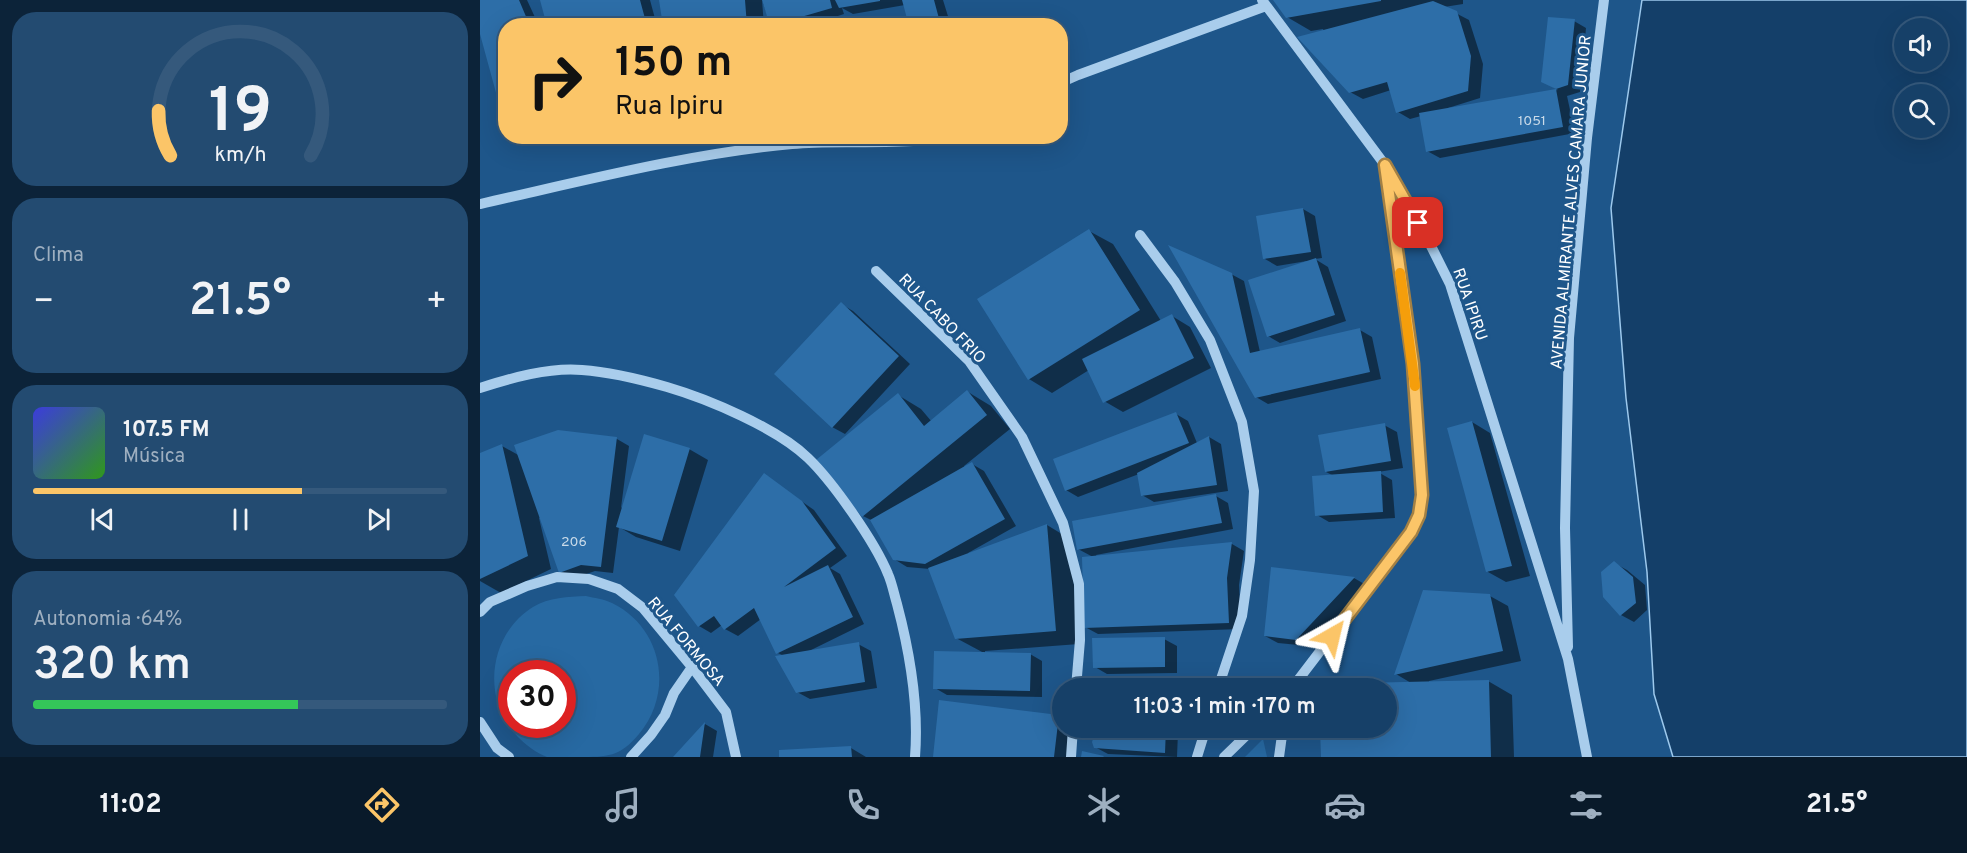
<!DOCTYPE html>
<html lang="pt">
<meta charset="utf-8">
<style>
:root{--surface:#164068;--page:#234b71;--text:#f1f3f6;--muted:#9eafc0;--line:#35597c;--accent:#fbc568}
body{margin:0;font-family:Overpass,sans-serif;background:var(--page);color:var(--text);height:100vh;display:flex;flex-direction:column;font-size:22px;white-space:nowrap}
*{box-sizing:border-box;margin:0}
p{font-size:20px;color:var(--muted)}
.icon{flex:none;width:33px;height:33px;fill:none;stroke:currentColor;stroke-width:2;stroke-linecap:round;stroke-linejoin:round}
.map{position:relative;flex:1;overflow:hidden}
.panel{display:flex;flex-direction:column;gap:12px;padding:12px;background:#0c2339;width:480px}
.panel>*{flex:none}
.guide{position:absolute;left:18px;top:18px;width:570px;height:126px;border-radius:24px;box-shadow:0 6px 24px #0002,0 0 0 2px var(--line);background:#fbc568;color:#111;overflow:hidden}
.controls{position:absolute;left:1414px;top:18px;display:grid;gap:12px}
.controls a{display:grid;place-items:center;width:54px;height:54px;border-radius:50%;background:var(--surface);box-shadow:0 6px 24px #0002,0 0 0 2px var(--line);font-size:30px}
.speed{position:absolute;left:18px;top:660px;display:flex;gap:12px;font-size:30px;font-weight:700;text-align:center}
.speed>*{display:grid;place-content:center;width:78px;height:78px;border-radius:50%;background:var(--surface);box-shadow:0 6px 24px #0002,0 0 0 2px var(--line);line-height:1}
.speed .limit{border:9px solid #d22;background:#fff;color:#111}
.pin{position:absolute;display:grid;place-items:center;width:51px;height:51px;color:#fff;margin:-26px;border-radius:12px;box-shadow:0 3px 9px #0006}
.me{position:absolute;width:66px;margin:-33px;rotate:37deg;stroke-linejoin:round;filter:drop-shadow(0 0 4px #0008)}
.turn{display:flex;align-items:center;gap:21px;height:126px;padding:0 18px;font-size:27px}
.turn .icon{width:78px;height:78px;stroke-width:2.5}
.turn b{display:block;font-size:42px;line-height:51px}
.big{font-size:45px;font-weight:600;line-height:1.1}
.panel .widget{flex:1;display:flex;flex-direction:column;justify-content:center;gap:9px;min-width:0;padding:0 21px;border-radius:24px;background:var(--page)}
.panel .dial{align-items:center;gap:0}
.dial svg{height:156px;overflow:visible;fill:none;stroke:var(--line);stroke-width:7;stroke-linecap:round;text-anchor:middle}
.dial text{fill:var(--text);stroke:none}
.song{display:flex;align-items:center;gap:18px}
.cover{width:72px;height:72px;border-radius:9px;background:linear-gradient(135deg,hsl(240 70% 55%),hsl(110 70% 35%))}
.played{height:6px;border-radius:3px;background:linear-gradient(90deg,var(--accent) 65%,var(--line) 65%)}
.keys{display:flex;justify-content:space-around;direction:ltr}
.heat{display:flex;justify-content:space-between;align-items:center;font-size:33px;direction:ltr}
.charge{height:9px;border-radius:4px;background:linear-gradient(90deg,#34c759 64%,var(--line) 0)}
.trip{position:absolute;left:572px;top:678px;width:345px;height:60px;border-radius:30px;background:var(--surface);box-shadow:0 6px 24px #0002,0 0 0 2px var(--line);font-weight:600;line-height:60px;text-align:center}
.menu{display:flex;height:96px;justify-content:space-around;align-items:center;background:#091a2a;color:var(--muted)}
.menu .icon{width:42px;height:42px}
.menu .active{color:var(--accent)}
.menu b{font-size:27px;color:var(--text)}
main{display:flex;flex:1;min-height:0}
.map>svg:first-child{display:block}
.green{fill:#2769a2;fill-rule:evenodd}
.water{fill:#143f69;stroke:#9dc9ed;stroke-width:1.5;fill-rule:evenodd}
.shadow{fill:#0007}
.building{fill:#2d6ea8}
.lines{fill:none;stroke-linecap:round;stroke-linejoin:round}
.minor{stroke:#a9cdec;stroke-width:10}
.route-casing{stroke:#a38044;stroke-width:15}
.route{stroke:#fbc568;stroke-width:10}
.slow{stroke:#f59e0b;stroke-width:10}
.labels{text-anchor:middle;stroke-width:6;stroke-linejoin:round;paint-order:stroke}
.number-label{font-size:14px;fill:#cadbe9}
.street-label{font-size:16px;fill:#fff;stroke:#1e568a}
</style>
<main>
<section class="panel">
<div class="widget dial"><svg viewBox="0 0 100 80">
<path d="M14 69A42 42 0 1 1 86 69"/>
<path d="M14 69A42 42 0 0 1 8 46" stroke="#fbc568"/>
<text x="50" y="56" font-size="32" font-weight="700">19</text>
<text x="50" y="72" font-size="11">km/h</text>
</svg></div>
<div class="widget"><p>Clima</p>
<div class="heat"><a>−</a><b class="big">21.5°</b><a>+</a></div>
</div>
<div class="widget">
<div class="song"><i class="cover"></i><div><b>107.5 FM</b><p>Música</p></div></div>
<div class="played"></div>
<div class="keys"><svg class="icon" aria-label="previous" viewBox="0 0 24 24"><path d="M18 5L8 12l10 7zM5 5v14"/></svg><svg class="icon" aria-label="pause" viewBox="0 0 24 24"><path d="M8 5v14M16 5v14"/></svg><svg class="icon" aria-label="next" viewBox="0 0 24 24"><path d="M6 5l10 7-10 7zM19 5v14"/></svg></div>
</div>
<div class="widget"><p>Autonomia · 64%</p><b class="big">320 km</b><div class="charge"></div></div>
</section>
<div class="map">
<svg width="1487" height="757" viewBox="0 0 1487 757">
<rect width="100%" height="100%" fill="#1e568a"/>
<!-- green -->
<path class="green" d="M106,596c8,2 18,3 26,7 51,25 62,89 27,131 -19,23 -32,23 -60,23 -10,0 -22,0 -32,0 -11,-4 -21,-12 -29,-20 -37,-37 -30,-102 15,-130 16,-10 35,-10 53,-11zM32,674h50v50h-50z
M783,739l4,18h-22z"/>
<!-- water -->
<path class="water" d="M1162,0h325v757h-294l-19,-63 -7,-122 -21,-174 -15,-190zM1425,28h33v34h-33zM1425,94h33v34h-33z"/>
<!-- shadow -->
<path class="shadow" d="M0,0h47l12,26h-33v85l-3,-1 -23,-81z
M61,0h109l7,26h-109z
M180,0h283l8,26h-40l-6,-21 -52,9 -11,-6 2,6 -37,12h-36l-9,-26 2,26h-100z
M794,0h189v4l-19,3 25,13 14,44 -3,34 -32,10 1,2 109,-20 -15,-9 31,-60 12,7 -6,64 -13,4 8,37 -135,25 -13,-7 -6,-35 -11,3 -12,-7 -7,-22 -28,9 -13,-7 -27,-63 -12,2 -24,-14z
M823,209l12,7 7,42 -7,1 13,8 18,54 -66,22 -12,-7 39,-74v-1l-30,5 -12,-7z
M609,231l24,13 48,77 11,-5 18,11 21,41 -88,44 -19,-11 -15,-31 -37,23 -23,-14z
M751,274l13,7 16,71 100,-22 12,7 9,42 -113,25 -12,-7z
M361,304l12,7 57,53 -65,70 -13,-7z
M488,392l23,14 19,23 -46,37 1,2 7,-4 12,7 32,55 -48,27 1,2 78,-30 23,14 9,105 -94,7v2l45,1 12,7v36l-95,-2 -12,-7 49,-35 -28,-15 -26,-69 -23,-2 -13,-8 -21,-38 -10,-5 35,-121 23,14 11,13z
M696,414l12,7 9,22 12,-6 12,7 7,47 -74,11 -12,-7 -3,-21 -61,23 -12,-7z
M992,422l18,11 40,143 -24,6 -18,-10z
M904,425l13,7 6,36 -25,4 14,8 3,38 -66,4 -12,-7 17,-39 -8,-4z
M137,439l12,7 -8,62 68,-59 19,11 -28,91 -44,-14 -17,-10 -6,46 -18,-2 -23,8 -12,-7 -19,-55 -2,1 12,51 -50,24 -21,-12v-127l22,-8 18,10z
M284,475l50,35 33,46 -17,12 10,6 24,50 -57,28 51,-8 13,7 6,37 -67,11 -13,-7 -13,-36 -6,-3 -17,-34 -23,17 -13,-7 -3,-4 -11,8 -12,-7z
M736,496l12,7 5,26 -137,26 1,2 135,-13 12,7 -5,34 2,44 -143,5 -13,-7 8,-70 -15,-8z
M1134,563l13,7 18,15 2,25 -13,12 -13,-7 -16,-18z
M793,569l81,9 12,7 -57,61 -31,-3 -13,-7z
M1010,596l18,10 13,55 -92,20v2l59,-2 24,14 2,62h-192v-29h64v-40h-66v-3l91,-2 -15,-9z
M684,639l13,7v27l-70,1 -12,-7z
M579,716l3,2v10h8l-3,29h-133z
M225,724l12,7 -4,26h-38z
M618,728h72l8,4 -1,25 -69,-3 -13,-7 -2,-5z
M371,748l15,9h-85z"/>
<!-- building -->
<path class="building" d="M0,0h39l11,26h-24v82l-5,3 -21,-77z
M60,0h100l7,26h-100z
M179,0h86l2,26h-84z
M282,0h68l2,8 -62,18z
M355,0h45v1l-41,7z
M422,0h32l7,26h-32z
M793,0h108v1l-95,17z
M953,1l24,10 14,45 -3,35 -72,22 -9,-31 -38,11 -52,-56z
M1068,17l27,2 -7,66 -12,4 -15,-7z
M1076,89l7,38 -137,25 -7,-39z
M823,208l8,44 -48,7 -7,-43z
M609,229l51,81 -112,70 -51,-81z
M688,245l64,28 18,80 110,-25 10,44 -115,26z
M836,258l19,57 -68,22 -19,-57z
M361,302l58,54 -67,72 -58,-54z
M692,314l22,44 -91,45 -21,-44z
M487,390l20,25 -125,102 -46,-57 82,-67 26,33z
M696,412l13,31 -124,48 -12,-32z
M992,421l40,145 -26,6 -39,-144z
M905,423l6,38 -66,11 -7,-37z
M78,430l59,7 -16,130 -20,-2 -22,8 -45,-128z
M164,434l46,14 -28,93 -46,-14z
M729,436l8,49 -76,11 -4,-23z
M22,444l26,112 -48,23v-126z
M492,462l33,57 -80,45 -32,-4 -23,-40z
M901,471l2,41 -68,4 -3,-40z
M284,473l38,28 34,47 -52,39 44,-22 25,52 -77,37 -22,-46 -30,22 -10,-14 -16,11 -24,-32z
M736,494l6,29 -145,27 -5,-29z
M567,524l9,107 -101,8 -27,-71z
M752,542l-5,36 2,45 -145,5 -2,-71z
M1134,561l19,16 3,26 -16,13 -17,-19 -2,-25z
M791,567l84,10 -59,63 -32,-4z
M943,590l67,4 13,57 -109,24z
M685,637v30l-72,1 -1,-30z
M379,642l6,40 -69,11 -21,-37z
M454,651l97,2 -1,38 -97,-2z
M1009,680l2,77h-170l-1,-29h66v-40h-67v-4z
M459,700l120,15 -5,42h-121z
M225,722l-5,35h-27z
M617,728h69l-1,25 -71,-5 -2,-6z
M371,746l1,11h-73v-7z
M602,751l22,5 -1,1h-22z"/>
<g class="lines">
<!-- minor -->
<path class="minor" d="M782,0l123,165 44,77 21,42 118,375 19,98
M580,83l18,-8 188,-69
M0,204c103,-23 207,-50 312,-60 51,-5 103,3 154,-8
M660,235l35,47 35,58 32,82 12,69 -4,69 -8,56 -24,72
M396,271l93,90 53,76 41,86 16,61 1,56 -4,48
M0,388c31,-10 69,-21 102,-18 29,2 57,9 85,17 41,12 110,41 141,71 25,24 67,84 80,116 4,9 6,20 9,30 13,49 22,102 18,153
M0,612l10,-10 37,-16 30,-9 32,2 29,10 25,19 49,59 34,45 10,45
M1088,647l-3,-119 4,-190 18,-200 17,-138
M812,688l119,-156 8,-17 3,-20 -9,-131 -27,-193
M0,722l17,26 12,9
M151,757l20,-22 14,-20 9,-22 18,-26
M591,757l2,-29
M717,757l9,-29
M744,757l30,-29
M799,757l4,-29"/>
</g>
<g class="lines">
<defs>
<path id="route" d="M852,636l79,-104 8,-17 3,-20 -9,-131 -28,-199 33,58"/>
</defs>
<!-- route casing -->
<use href="#route" class="route-casing"/>
<!-- route -->
<use href="#route" class="route"/>
<!-- slow -->
<path class="slow" d="M920,273l15,113"/>
</g>
<g class="labels">
<!-- number labels -->
<g class="number-label">
<text x="1052" y="125">1051</text>
<text x="94" y="546">206</text>
</g>
<!-- street labels -->
<g class="street-label">
<text transform="translate(1090 202) rotate(-85)" y="6">AVENIDA ALMIRANTE ALVES CAMARA JUNIOR</text>
<text transform="translate(991 304) rotate(71)" y="6">RUA IPIRU</text>
<text transform="translate(463 318) rotate(46)" y="6">RUA CABO FRIO</text>
<text transform="translate(207 641) rotate(50)" y="6">RUA FORMOSA</text>
</g>
</g>
</svg>
<div class="controls">
<a><svg class="icon" aria-label="sound" viewBox="0 0 24 24"><path d="M4 9h4l5-4v14l-5-4H4zM17 9q2 3 0 6"/></svg></a>
<a><svg class="icon" aria-label="search" viewBox="0 0 24 24"><circle cx="10" cy="10" r="6"/><path d="M15 15l6 6"/></svg></a>
</div>
<div class="speed"><div class="limit">30</div></div>
<div class="pin" style="left:938px;top:223px;background:#d93025"><svg class="icon" aria-label="arrive" viewBox="0 0 24 24"><path d="M6 21V4h12l-3 4 3 4H6"/></svg></div>
<svg class="me" style="left:852px;top:636px" viewBox="-20 -20 40 40"><path d="M0-17L14 15 0 8-14 15z" fill="#fbc568" stroke="#fff" stroke-width="4"/></svg>
<div class="trip">11:03 · 1 min · 170 m</div>
<div class="guide">
<div class="turn"><svg class="icon" aria-label="right" viewBox="0 0 24 24"><path d="M7 20v-9h11M14 6l5 5-5 5"/></svg><div><b>150 m</b>Rua Ipiru</div></div>
</div>
</div>
</main>
<nav class="menu">
<b>11:02</b>
<svg class="icon active" aria-label="directions" viewBox="0 0 24 24"><path d="M12 3l9 9-9 9-9-9zM9 14v-3h6M13 9l2 2-2 2"/></svg>
<svg class="icon" aria-label="music" viewBox="0 0 24 24"><path d="M9 18V5l10-2v13"/><circle cx="6" cy="18" r="3"/><circle cx="16" cy="16" r="3"/></svg>
<svg class="icon" aria-label="phone" viewBox="0 0 24 24"><path d="M5 4h4l2 5-3 2q2 4 5 5l2-3 5 2v4C11 20 4 13 5 4z"/></svg>
<svg class="icon" aria-label="climate" viewBox="0 0 24 24"><path d="M12 3v18M4 7l16 10M4 17L20 7"/></svg>
<svg class="icon" aria-label="car" viewBox="0 0 24 24"><path d="M5 17H2v-5l4-1 3-4h7l3 4 3 1v5h-3M9 17h6M6 11h13"/><circle cx="7" cy="17" r="2"/><circle cx="17" cy="17" r="2"/></svg>
<svg class="icon" aria-label="filters" viewBox="0 0 24 24"><path d="M4 7h16M4 17h16"/><circle cx="9" cy="7" r="2"/><circle cx="15" cy="17" r="2"/></svg>
<b>21.5°</b>
</nav>
